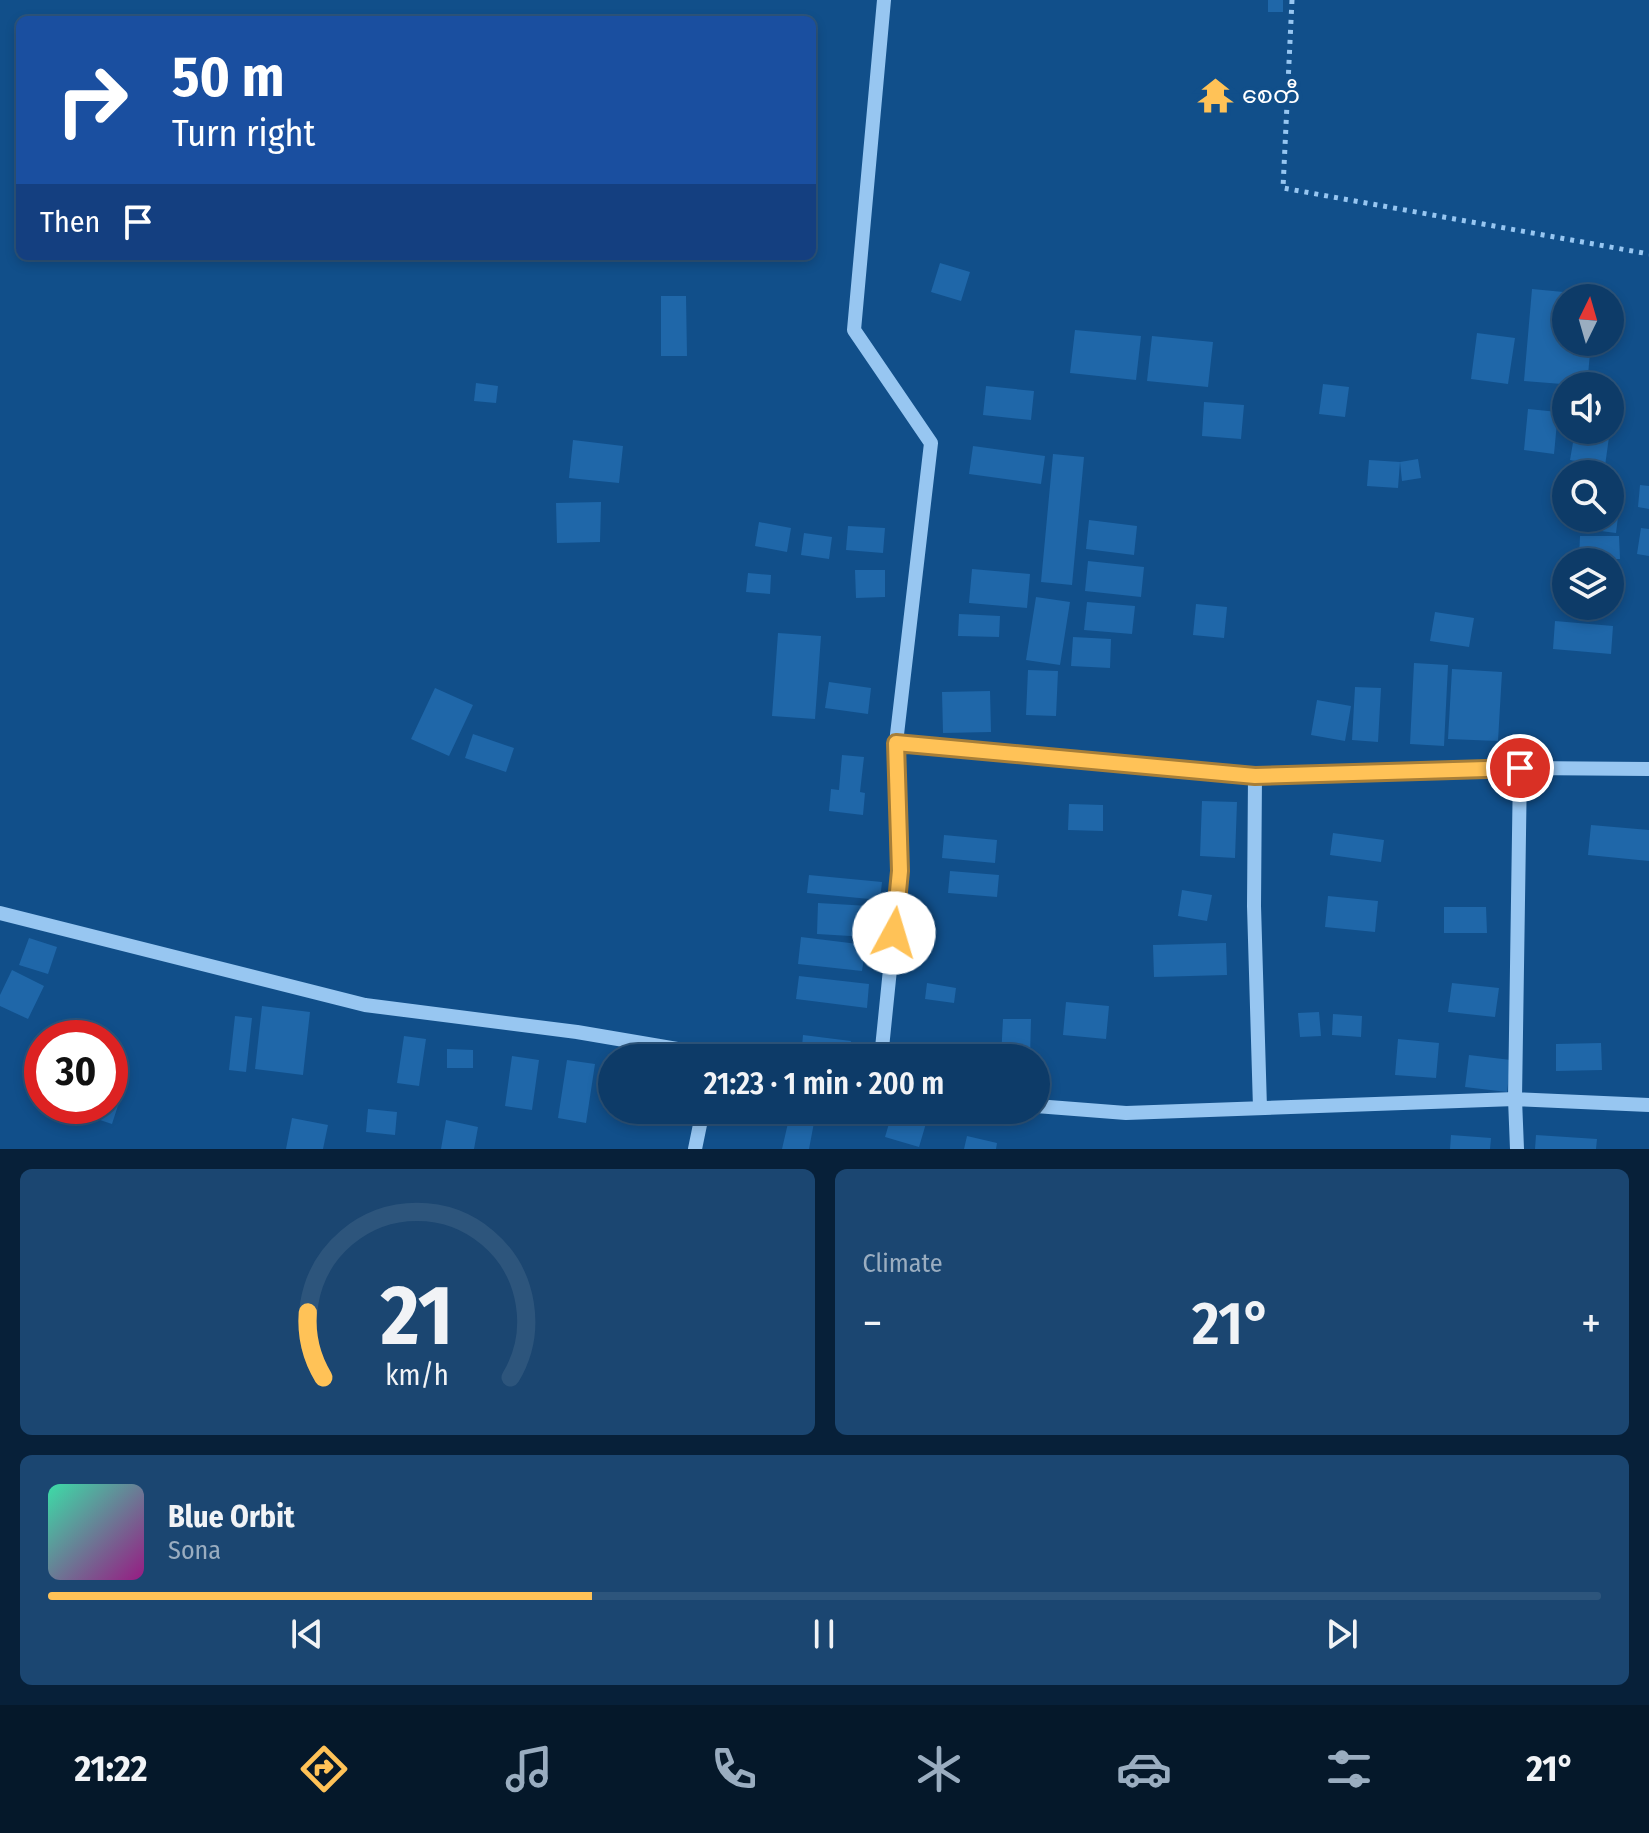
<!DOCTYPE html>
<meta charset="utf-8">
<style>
:root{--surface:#0d3b68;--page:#1b4671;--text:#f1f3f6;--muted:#9aadc0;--line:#2d557c;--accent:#ffc257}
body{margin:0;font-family:"Fira Sans Condensed","Noto Sans Myanmar",sans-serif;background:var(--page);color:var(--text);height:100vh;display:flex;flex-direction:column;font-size:30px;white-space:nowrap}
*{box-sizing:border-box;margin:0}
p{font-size:26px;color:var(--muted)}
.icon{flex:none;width:44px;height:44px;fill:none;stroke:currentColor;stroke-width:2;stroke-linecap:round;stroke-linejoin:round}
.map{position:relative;height:1149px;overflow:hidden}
.side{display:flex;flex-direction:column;gap:20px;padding:20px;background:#072039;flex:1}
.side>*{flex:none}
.banner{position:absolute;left:16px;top:16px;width:800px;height:244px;border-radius:12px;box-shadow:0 4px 12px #0003,0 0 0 2px var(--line);background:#1a4fa0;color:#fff;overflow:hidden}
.needle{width:52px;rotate:5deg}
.tools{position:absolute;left:1552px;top:284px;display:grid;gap:16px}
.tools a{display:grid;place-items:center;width:72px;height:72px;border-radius:50%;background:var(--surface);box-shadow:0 4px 12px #0003,0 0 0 2px var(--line);font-size:40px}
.speed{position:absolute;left:24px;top:1020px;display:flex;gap:16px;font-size:40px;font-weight:700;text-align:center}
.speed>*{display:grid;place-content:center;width:104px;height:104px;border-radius:50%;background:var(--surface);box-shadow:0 4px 12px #0003,0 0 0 2px var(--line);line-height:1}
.speed .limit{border:12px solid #d22;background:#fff;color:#111}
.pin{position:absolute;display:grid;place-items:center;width:68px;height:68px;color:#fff;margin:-34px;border:4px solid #fff;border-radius:50%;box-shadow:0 2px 8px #0007}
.me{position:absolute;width:88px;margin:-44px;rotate:6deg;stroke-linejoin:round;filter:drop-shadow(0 0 6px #0008)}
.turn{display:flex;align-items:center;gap:28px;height:168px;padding:0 24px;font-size:36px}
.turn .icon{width:104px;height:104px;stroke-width:2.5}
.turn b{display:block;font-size:56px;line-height:68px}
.then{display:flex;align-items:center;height:76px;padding:0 24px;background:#0003;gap:16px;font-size:30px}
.big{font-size:60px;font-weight:600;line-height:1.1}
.side .widget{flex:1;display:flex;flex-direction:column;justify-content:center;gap:12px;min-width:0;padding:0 28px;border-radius:12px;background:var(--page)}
.side .dial{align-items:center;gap:0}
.dial svg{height:208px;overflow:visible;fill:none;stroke:var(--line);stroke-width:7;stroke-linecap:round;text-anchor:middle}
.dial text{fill:var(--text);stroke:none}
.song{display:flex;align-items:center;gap:24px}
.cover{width:96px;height:96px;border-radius:12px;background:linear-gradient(135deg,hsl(160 70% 55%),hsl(310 70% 35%))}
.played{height:8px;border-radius:4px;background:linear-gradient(90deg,var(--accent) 35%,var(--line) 35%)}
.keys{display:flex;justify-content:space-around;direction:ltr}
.heat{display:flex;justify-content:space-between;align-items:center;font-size:44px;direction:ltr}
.side .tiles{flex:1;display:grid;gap:20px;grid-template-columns:1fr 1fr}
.widget:last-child{grid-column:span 2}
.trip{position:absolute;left:598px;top:1044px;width:452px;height:80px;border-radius:40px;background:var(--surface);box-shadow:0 4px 12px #0003,0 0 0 2px var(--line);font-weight:600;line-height:80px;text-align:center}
.tab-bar{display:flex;height:128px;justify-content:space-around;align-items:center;background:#05182a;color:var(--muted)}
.tab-bar .icon{width:56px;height:56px}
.tab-bar .current{color:var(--accent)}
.tab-bar b{font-size:36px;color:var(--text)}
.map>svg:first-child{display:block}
.building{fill:#1f67a9}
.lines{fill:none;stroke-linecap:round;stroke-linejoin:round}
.path{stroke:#97c6f1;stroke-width:5;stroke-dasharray:4 6;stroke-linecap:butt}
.minor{stroke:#97c6f1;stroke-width:14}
.route-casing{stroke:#a67e39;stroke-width:20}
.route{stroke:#ffc257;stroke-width:14}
.labels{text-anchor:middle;stroke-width:8;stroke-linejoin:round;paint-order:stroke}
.poi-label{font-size:24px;fill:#fff;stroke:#114f8a;text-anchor:start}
</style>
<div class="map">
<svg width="1649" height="1149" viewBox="0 0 1649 1149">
<rect width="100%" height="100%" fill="#114f8a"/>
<!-- building -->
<path class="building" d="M1268,0h15v12h-15z
M940,263l30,9 -9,29 -30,-9z
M1532,289l63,6v3h-29v44h25l-4,44 -63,-5z
M661,296h25l1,60h-26z
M1075,330l66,6 -5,44 -66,-7z
M1477,333l38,5 -7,46 -37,-5z
M1152,336l61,6 -5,45 -61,-6z
M476,383l22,3 -2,17 -22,-2z
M1323,384l26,3 -4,30 -26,-3z
M986,386l48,5 -3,29 -48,-5z
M1204,402l40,3 -3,34 -39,-3z
M1528,409l30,3 -4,42 -30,-4z
M1575,431l34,6 -4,29 -35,-6z
M573,440l50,6 -4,37 -50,-5z
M973,446l72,10 -4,28 -72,-10z
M1053,454l31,3 -12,128 -31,-3z
M1418,459l3,19 -19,3 -2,-19z
M1369,460l31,2 -2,26 -31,-2z
M1640,485l9,1v23l-11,-2z
M1610,499l10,2 -4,32 -46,-6 2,-9h38z
M601,502l-1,40 -43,1 -1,-40z
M1089,520l48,6 -3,29 -48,-6z
M759,522l32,6 -4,24 -32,-6z
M848,526l37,2 -2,25 -37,-3z
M1641,528l8,1v27l-12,-2z
M804,533l28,4 -3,22 -28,-4z
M1580,536h39l1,23h-41z
M1088,561l56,6 -3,30 -56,-6z
M972,569l58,5 -3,34 -58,-5z
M855,570h30v27l-29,1z
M748,573l23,2 -1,19 -24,-2z
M1036,597l34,5 -10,63 -34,-5z
M1087,602l48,4 -3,28 -48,-4z
M1196,604l31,3 -3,31 -31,-3z
M1571,606h37l-1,6 -36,-4z
M1435,612l39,6 -5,29 -39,-6z
M959,614l41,2 -1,21 -41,-1z
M1555,621l58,5 -2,28 -58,-5z
M778,633l43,3 -6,83 -43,-3z
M1073,637l38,2 -1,29 -39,-2z
M1414,663l34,2 -4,81 -34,-2z
M1452,669l50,3 -4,69 -50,-2z
M1028,670l30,1 -2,45 -30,-1z
M829,682l42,6 -3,26 -43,-6z
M1355,687l26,1 -3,54 -26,-2z
M435,688l38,17 -24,51 -38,-17z
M990,691l1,41 -48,1 -1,-41z
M1317,700l34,6 -6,35 -34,-6z
M473,734l41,14 -8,24 -41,-14z
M842,755l22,2 -4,35 5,1 -2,22 -34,-4 2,-22 8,1z
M1202,801l35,1 -2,56 -35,-2z
M1069,804l34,1v26l-35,-1z
M1591,825l58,5v31l-61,-6z
M1333,833l51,7 -3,22 -51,-7z
M944,835l53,5 -2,23 -53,-5z
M950,871l49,4 -2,22 -49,-4z
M809,875l73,7 -2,18 -73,-7z
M1182,890l30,5 -5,26 -29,-5z
M1328,896l50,5 -3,31 -50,-5z
M818,903l68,4 -2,31 -67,-4z
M1444,907h42l1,26h-43z
M801,937l65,8 -4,26 -64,-7z
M29,938l28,9 -9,27 -29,-9z
M1226,943l1,32 -73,2 -1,-32z
M12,970l32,16 -16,33 -28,-13v-11z
M799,976l70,8 -2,24 -71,-9z
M927,983l29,5 -2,15 -29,-4z
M1452,983l47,5 -4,29 -47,-5z
M1066,1002l43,4 -3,33 -43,-4z
M262,1006l48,6 -7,63 -48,-6z
M1319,1012l2,24 -21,1 -2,-24z
M1333,1014l29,2 -1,21 -29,-2z
M235,1016l17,2 -6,54 -17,-2z
M1003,1019h28l-1,39h-29z
M803,1035l48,6 -2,17h-48z
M404,1036l22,3 -7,47 -22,-3z
M1398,1039l41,4 -3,35 -41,-3z
M1601,1043l1,27 -46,1v-27z
M950,1044l35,5 -2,9h-35z
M447,1049l26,1v18h-26z
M1469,1055l42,5 -4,32 -42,-5z
M512,1056l27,4 -7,50 -27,-4z
M567,1060l28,4 -9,59 -28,-5z
M110,1093l11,3 -9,28 -30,-10 2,-8h26z
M368,1109l29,3 -2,23 -29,-3z
M791,1110l25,2 -7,37h-27z
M893,1110l34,10 -8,27 -34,-10z
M292,1118l36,7 -5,24h-37z
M446,1120l32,7 -4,22h-33z
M1451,1135l40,3 -1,11h-40z
M1536,1135l61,4 -1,10h-61z
M967,1136l30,7 -1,6h-32z"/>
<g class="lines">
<!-- path -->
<path class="path" d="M1292,0l-9,188 366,66"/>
<!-- minor -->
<path class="minor" d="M884,0l-30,330 77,113 -35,300 359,33 265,-8 -5,331 2,50
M1520,768l129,1
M1255,776l-1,130 6,202
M0,913l365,92 212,27 153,26
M881,1058l19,-187 -4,-128
M1036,1106l90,7 389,-14 134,6
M695,1149l8,-39"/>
</g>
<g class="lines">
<defs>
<path id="route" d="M894,933l6,-62 -4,-128 359,33 265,-8"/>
</defs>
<!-- route casing -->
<use href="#route" class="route-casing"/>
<!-- route -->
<use href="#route" class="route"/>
</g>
<!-- icons -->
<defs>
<symbol id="temple-bare" viewBox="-9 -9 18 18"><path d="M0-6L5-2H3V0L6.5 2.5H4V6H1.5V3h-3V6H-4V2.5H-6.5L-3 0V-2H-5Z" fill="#ffc257" stroke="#114f8a" stroke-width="2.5" paint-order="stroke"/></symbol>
</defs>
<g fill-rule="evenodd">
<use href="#temple-bare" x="1190" y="70" width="51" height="51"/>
</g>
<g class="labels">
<!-- poi labels -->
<g class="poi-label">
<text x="1242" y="103">စေတီ</text>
</g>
</g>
</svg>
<div class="tools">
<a><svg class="needle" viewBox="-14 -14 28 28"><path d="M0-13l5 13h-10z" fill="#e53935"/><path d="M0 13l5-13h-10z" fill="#9aadc0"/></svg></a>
<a><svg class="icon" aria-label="sound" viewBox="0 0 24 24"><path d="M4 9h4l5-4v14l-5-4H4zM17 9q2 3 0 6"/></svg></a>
<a><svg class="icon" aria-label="search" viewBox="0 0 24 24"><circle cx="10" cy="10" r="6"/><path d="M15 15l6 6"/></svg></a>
<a><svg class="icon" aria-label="layers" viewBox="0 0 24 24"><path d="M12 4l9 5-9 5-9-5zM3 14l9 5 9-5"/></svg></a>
</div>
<div class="speed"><div class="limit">30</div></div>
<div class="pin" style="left:1520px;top:768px;background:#d93025"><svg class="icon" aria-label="arrive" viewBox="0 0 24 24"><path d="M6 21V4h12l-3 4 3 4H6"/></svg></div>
<svg class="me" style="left:894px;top:933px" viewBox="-20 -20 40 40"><circle r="19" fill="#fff"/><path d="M0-13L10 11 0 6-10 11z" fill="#ffc257"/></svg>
<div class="trip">21:23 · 1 min · 200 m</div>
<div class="banner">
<div class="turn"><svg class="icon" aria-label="right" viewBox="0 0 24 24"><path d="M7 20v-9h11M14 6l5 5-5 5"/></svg><div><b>50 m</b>Turn right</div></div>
<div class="then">Then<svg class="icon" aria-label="arrive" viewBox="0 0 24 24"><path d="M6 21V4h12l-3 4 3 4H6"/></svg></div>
</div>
</div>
<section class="side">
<div class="tiles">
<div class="widget dial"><svg viewBox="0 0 100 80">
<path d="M14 69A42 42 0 1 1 86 69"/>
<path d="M14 69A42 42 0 0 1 8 44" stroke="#ffc257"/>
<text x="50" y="56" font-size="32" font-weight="700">21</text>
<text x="50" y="72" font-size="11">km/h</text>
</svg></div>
<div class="widget"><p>Climate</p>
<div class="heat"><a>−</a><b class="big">21°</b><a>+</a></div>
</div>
<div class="widget">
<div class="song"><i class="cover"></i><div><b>Blue Orbit</b><p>Sona</p></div></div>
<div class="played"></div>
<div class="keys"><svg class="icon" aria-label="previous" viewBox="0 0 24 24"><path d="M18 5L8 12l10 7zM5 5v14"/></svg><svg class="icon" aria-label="pause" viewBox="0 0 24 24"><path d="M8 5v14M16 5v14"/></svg><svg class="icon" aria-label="next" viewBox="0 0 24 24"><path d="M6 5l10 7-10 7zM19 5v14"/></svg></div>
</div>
</div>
</section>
<nav class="tab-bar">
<b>21:22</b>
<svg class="icon current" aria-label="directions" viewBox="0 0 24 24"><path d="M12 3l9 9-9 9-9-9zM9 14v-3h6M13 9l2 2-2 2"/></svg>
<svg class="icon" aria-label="music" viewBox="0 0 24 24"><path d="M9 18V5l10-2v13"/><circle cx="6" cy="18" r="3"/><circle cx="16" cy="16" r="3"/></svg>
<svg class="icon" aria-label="phone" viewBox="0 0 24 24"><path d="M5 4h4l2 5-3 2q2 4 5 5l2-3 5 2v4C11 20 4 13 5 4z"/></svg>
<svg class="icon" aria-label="climate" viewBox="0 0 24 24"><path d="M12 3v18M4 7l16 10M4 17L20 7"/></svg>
<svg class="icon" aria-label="car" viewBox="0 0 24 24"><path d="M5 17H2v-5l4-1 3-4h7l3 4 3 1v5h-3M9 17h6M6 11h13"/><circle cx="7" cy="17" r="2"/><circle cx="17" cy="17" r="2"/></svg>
<svg class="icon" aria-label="filters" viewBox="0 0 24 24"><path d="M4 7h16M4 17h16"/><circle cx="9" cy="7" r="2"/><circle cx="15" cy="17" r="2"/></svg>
<b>21°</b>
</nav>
